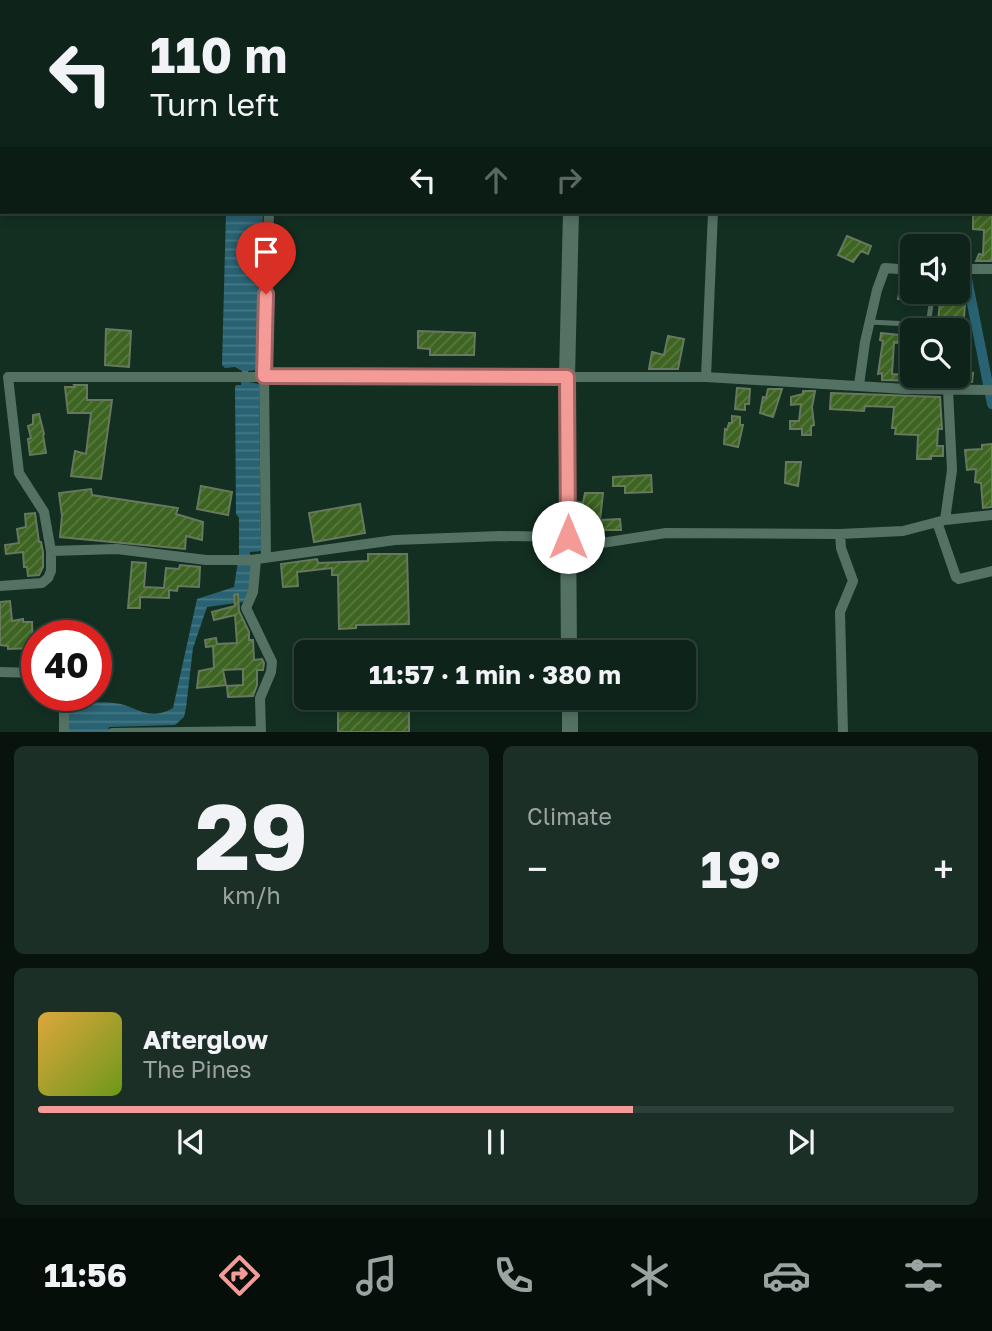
<!DOCTYPE html>
<meta charset="utf-8">
<style>
:root{--surface:#0e231a;--page:#1c2f27;--text:#f1f3f6;--muted:#9ba4a2;--line:#2e4039;--accent:#f59b97}
body{margin:0;font-family:"Golos Text",sans-serif;background:var(--page);color:var(--text);height:100vh;display:flex;flex-direction:column;font-size:26px;white-space:nowrap}
*{box-sizing:border-box;margin:0}
p{font-size:23px;color:var(--muted)}
.icon{flex:none;width:38px;height:38px;fill:none;stroke:currentColor;stroke-width:2;stroke-linecap:round;stroke-linejoin:round}
.map{position:relative;height:732px;overflow:hidden}
.details{display:flex;flex-direction:column;gap:14px;padding:14px;background:#08130e;flex:1}
.details>*{flex:none}
.guide{position:absolute;left:0px;top:0px;width:992px;height:214px;box-shadow:0 4px 10px #0003,0 0 0 2px var(--line);background:#0e231a;color:var(--text);overflow:hidden}
.controls{position:absolute;left:900px;top:234px;display:grid;gap:14px}
.controls a{display:grid;place-items:center;width:70px;height:70px;border-radius:10px;background:var(--surface);box-shadow:0 4px 10px #0003,0 0 0 2px var(--line);font-size:35px}
.speed{position:absolute;left:21px;top:620px;display:flex;gap:14px;font-size:35px;font-weight:700;text-align:center}
.speed>*{display:grid;place-content:center;width:91px;height:91px;border-radius:50%;background:var(--surface);box-shadow:0 4px 10px #0003,0 0 0 2px var(--line);line-height:1}
.speed .limit{border:10px solid #d22;background:#fff;color:#111}
.pin{position:absolute;display:grid;place-items:center;width:60px;height:60px;color:#fff;margin:-72px -30px;border-radius:50% 50% 50% 0;rotate:-45deg;box-shadow:0 0 7px #0007}
.pin .icon{rotate:45deg}
.me{position:absolute;width:77px;margin:-38px;rotate:0deg;stroke-linejoin:round;filter:drop-shadow(0 0 5px #0008)}
.turn{display:flex;align-items:center;gap:24px;height:147px;padding:0 35px;font-size:32px}
.turn .icon{width:91px;height:91px;stroke-width:2.5}
.turn b{display:block;font-size:49px;line-height:60px}
.lanes{display:flex;align-items:center;height:66px;padding:0 35px;background:#0003;justify-content:center;gap:35px;direction:ltr}
.lanes .off{opacity:.35}
.big{font-size:52px;font-weight:700;line-height:1.1}
.details .tile{flex:1;display:flex;flex-direction:column;justify-content:center;gap:10px;min-width:0;padding:0 24px;border-radius:10px;background:var(--page)}
.details .dial{align-items:center;gap:0}
.dial b{font-size:91px;line-height:1}
.song{display:flex;align-items:center;gap:21px}
.cover{width:84px;height:84px;border-radius:10px;background:linear-gradient(135deg,hsl(40 70% 55%),hsl(80 70% 35%))}
.played{height:7px;border-radius:4px;background:linear-gradient(90deg,var(--accent) 65%,var(--line) 65%)}
.keys{display:flex;justify-content:space-around;direction:ltr}
.heat{display:flex;justify-content:space-between;align-items:center;font-size:38px;direction:ltr}
.details .tiles{flex:1;display:grid;gap:14px;grid-template-columns:1fr 1fr}
.tile:last-child{grid-column:span 2}
.trip{position:absolute;left:294px;top:640px;width:402px;height:70px;border-radius:10px;background:var(--surface);box-shadow:0 4px 10px #0003,0 0 0 2px var(--line);font-weight:700;line-height:70px;text-align:center}
.tab-bar{display:flex;height:112px;justify-content:space-around;align-items:center;background:#060e0a;color:var(--muted)}
.tab-bar .icon{width:49px;height:49px}
.tab-bar .on{color:var(--accent)}
.tab-bar b{font-size:32px;color:var(--text)}
.map>svg:first-child{display:block}
.water{fill:url(#water-rules)}
.lines{fill:none;stroke-linecap:round;stroke-linejoin:round}
.canal{stroke:#296272;stroke-width:10}
.building{fill:url(#building-hatch);stroke:#67785e;stroke-width:2}
.lane{stroke:#547263;stroke-width:5}
.street{stroke:#547263;stroke-width:10}
.secondary{stroke:#547263;stroke-width:16}
.route-casing{stroke:#9f6562;stroke-width:18}
.route{stroke:#f59b97;stroke-width:12}
</style>
<div class="map">
<svg width="992" height="733" viewBox="0 0 992 733">
<defs>
<pattern id="water-rules" width="6" height="5" patternUnits="userSpaceOnUse" patternTransform="scale(1.75)"><rect width="6" height="5" fill="#296272"/><path d="M0 2.5h6" fill="none" stroke="#477886"/></pattern>
<pattern id="building-hatch" width="6" height="6" patternUnits="userSpaceOnUse" patternTransform="scale(1.75)"><rect width="6" height="6" fill="#3d6421"/><path d="M-1 1l2-2M0 6l6-6M5 7l2-2" fill="none" stroke="#587a41"/></pattern>
</defs>
<rect width="100%" height="100%" fill="#132f22"/>
<!-- water -->
<path class="water" d="M226,212h37l-4,155 -2,3 -9,1 1,11 10,2 2,167 -11,1v10h2l-3,31 -6,9 -36,5 -14,41 -7,60 -2,9 -9,8 -66,2 -1,5h-39v-27c15,-1 30,-4 45,-2 21,1 32,20 59,5l24,-109 37,-12 5,-32v-37l-3,-4 -1,-127 1,-2h5l1,-14 -7,-4 -10,1 -3,-3z"/>
<g class="lines">
<!-- canal -->
<path class="canal" d="M964,264l28,140"/>
</g>
<!-- building -->
<path class="building" d="M973,212h19v49h-16l3,-7 4,1 1,-25 -11,-1z
M847,236l24,10 -3,8 -7,-3 -8,11 -15,-7z
M902,277l10,1v23l-14,-2z
M960,279l6,12 -3,39 8,1 -2,14 -12,-2v-12h-20l4,-39h16v-12z
M106,329l25,2 -2,36 -24,-2z
M418,331l57,2 -1,22h-44v-6l-12,-1z
M881,333l18,2 -1,8 -4,-1 -2,32 26,2v5l-36,-1v-7l-4,1 5,-33 -3,-1z
M668,336l16,3 -6,30h-29l3,-17 12,3z
M957,372l16,1 -1,9 -35,-1v-5h20z
M74,385h13v15h25l-11,79 -30,-3 4,-25 11,3 5,-41h-23l-3,-26h10z
M737,388l13,1 -1,15h-4v6l-10,-1z
M768,389h14l-9,28 -13,-4 3,-16 3,1z
M803,391h12l-3,16 2,18 -3,1v9h-9v-6h-12v-8h9l2,-17 -10,1v-8l12,-3z
M831,393l109,4 2,32h-4l-1,17h6v10h-12v3h-14l1,-24 -23,-1 1,-6h-4l2,-21 -29,-1 -1,5 -34,-2z
M39,414l5,20 -1,1 3,18 -16,2 -2,-16 3,-1 -3,-12 5,-2v-9z
M732,416l8,1v8h3l-5,22 -14,-3 1,-15 2,1 2,-7h3z
M992,444v63l-9,1 -2,-25 -6,-1 1,-13 -9,1 -2,-20 17,-1v-4z
M786,462h15l-3,24 -13,-3z
M651,475l1,17 -27,1v-7h-12v-9z
M201,486l31,6 -4,23 -31,-6z
M91,489l1,6 86,13 -2,6 27,8 -1,18 -16,-4 -1,13 -125,-12 2,-21 -3,-23z
M585,493h18l-3,27 20,-1 1,11h-42l-1,-28 5,1z
M360,504l5,29 -51,9 -5,-29z
M35,513l4,29h2l2,10v15l-4,8 -11,1 -1,-9h-3l-1,-15 -17,2 -1,-9 14,-2 -2,-14 9,-2 -1,-13z
M368,554h39l2,70 -53,1v3l-17,1 -1,-54h-6v-7l-35,4 1,14 -15,1 -2,-23 36,-5 1,4 50,-2z
M132,562l14,1 -2,24 20,1 2,-20 13,1 1,-4 20,2 -1,20 -21,-1 -1,5 -8,-1v8l-29,-1v11h-12z
M238,594l1,17 10,21v8h4l1,20 8,-1 2,4 -1,7h-6v15l-4,11 -25,1 -1,-11 16,-1v-16l-20,1 3,15 -29,3 2,-17 15,-3 -1,-22 -7,1 -1,-7 11,-2 1,6 20,-1 -2,-28 -21,5 -2,-8 23,-6 -1,-11z
M10,601l2,20 11,-2v3h9l1,26 -25,1v-3l-8,-1v-43z
M338,698h71v34h-71z"/>
<g class="lines">
<!-- lane -->
<path class="lane" d="M870,322l58,3 5,-33"/>
<!-- street -->
<path class="street" d="M240,0l77,2
M227,2v-2
M862,2v-2
M948,2v-2
M990,17h2
M0,31h2
M957,272l13,-3h22
M706,377l7,-165
M859,385l6,-43 12,-52 8,-22 27,2
M945,520l7,-50 -4,-80
M937,522l19,55 3,2 33,-8
M840,534l1,14 12,33 -13,31 3,121
M51,551l66,-2 89,11h44l145,-20 106,-4 67,1 21,8 77,-12 174,1 63,-3 42,-11 47,-5
M266,558l-2,-182 5,-164
M256,560l-3,32 -7,16 26,54 -1,10 -11,26 1,35
M0,586l42,-3 6,-5 3,-7v-20l-7,-39 -25,-39 -11,-96h698l200,12 86,1
M0,672l37,1
M64,695v38
M112,733l149,-2"/>
<!-- secondary -->
<path class="secondary" d="M576,2v-2
M569,653l-2,-276 4,-165
M570,698v35"/>
</g>
<g class="lines">
<defs>
<path id="route" d="M266,294l-2,82 303,1 1,160"/>
</defs>
<!-- route casing -->
<use href="#route" class="route-casing"/>
<!-- route -->
<use href="#route" class="route"/>
</g>
</svg>
<div class="controls">
<a><svg class="icon" aria-label="sound" viewBox="0 0 24 24"><path d="M4 9h4l5-4v14l-5-4H4zM17 9q2 3 0 6"/></svg></a>
<a><svg class="icon" aria-label="search" viewBox="0 0 24 24"><circle cx="10" cy="10" r="6"/><path d="M15 15l6 6"/></svg></a>
</div>
<div class="speed"><div class="limit">40</div></div>
<div class="pin" style="left:266px;top:294px;background:#d93025"><svg class="icon" aria-label="arrive" viewBox="0 0 24 24"><path d="M6 21V4h12l-3 4 3 4H6"/></svg></div>
<svg class="me" style="left:568px;top:537px" viewBox="-20 -20 40 40"><circle r="19" fill="#fff"/><path d="M0-13L10 11 0 6-10 11z" fill="#f59b97"/></svg>
<div class="trip">11:57 · 1 min · 380 m</div>
<div class="guide">
<div class="turn"><svg class="icon" aria-label="left" viewBox="0 0 24 24"><path d="M17 20v-9H6M10 6l-5 5 5 5"/></svg><div><b>110 m</b>Turn left</div></div>
<div class="lanes"><svg class="icon" aria-label="left" viewBox="0 0 24 24"><path d="M17 20v-9H6M10 6l-5 5 5 5"/></svg><svg class="icon off" aria-label="ahead" viewBox="0 0 24 24"><path d="M12 20V5M6 11l6-6 6 6"/></svg><svg class="icon off" aria-label="right" viewBox="0 0 24 24"><path d="M7 20v-9h11M14 6l5 5-5 5"/></svg></div>
</div>
</div>
<section class="details">
<div class="tiles">
<div class="tile dial"><b>29</b><p>km/h</p></div>
<div class="tile"><p>Climate</p>
<div class="heat"><a>−</a><b class="big">19°</b><a>+</a></div>
</div>
<div class="tile">
<div class="song"><i class="cover"></i><div><b>Afterglow</b><p>The Pines</p></div></div>
<div class="played"></div>
<div class="keys"><svg class="icon" aria-label="previous" viewBox="0 0 24 24"><path d="M18 5L8 12l10 7zM5 5v14"/></svg><svg class="icon" aria-label="pause" viewBox="0 0 24 24"><path d="M8 5v14M16 5v14"/></svg><svg class="icon" aria-label="next" viewBox="0 0 24 24"><path d="M6 5l10 7-10 7zM19 5v14"/></svg></div>
</div>
</div>
</section>
<nav class="tab-bar">
<b>11:56</b>
<svg class="icon on" aria-label="directions" viewBox="0 0 24 24"><path d="M12 3l9 9-9 9-9-9zM9 14v-3h6M13 9l2 2-2 2"/></svg>
<svg class="icon" aria-label="music" viewBox="0 0 24 24"><path d="M9 18V5l10-2v13"/><circle cx="6" cy="18" r="3"/><circle cx="16" cy="16" r="3"/></svg>
<svg class="icon" aria-label="phone" viewBox="0 0 24 24"><path d="M5 4h4l2 5-3 2q2 4 5 5l2-3 5 2v4C11 20 4 13 5 4z"/></svg>
<svg class="icon" aria-label="climate" viewBox="0 0 24 24"><path d="M12 3v18M4 7l16 10M4 17L20 7"/></svg>
<svg class="icon" aria-label="car" viewBox="0 0 24 24"><path d="M5 17H2v-5l4-1 3-4h7l3 4 3 1v5h-3M9 17h6M6 11h13"/><circle cx="7" cy="17" r="2"/><circle cx="17" cy="17" r="2"/></svg>
<svg class="icon" aria-label="filters" viewBox="0 0 24 24"><path d="M4 7h16M4 17h16"/><circle cx="9" cy="7" r="2"/><circle cx="15" cy="17" r="2"/></svg>
</nav>
